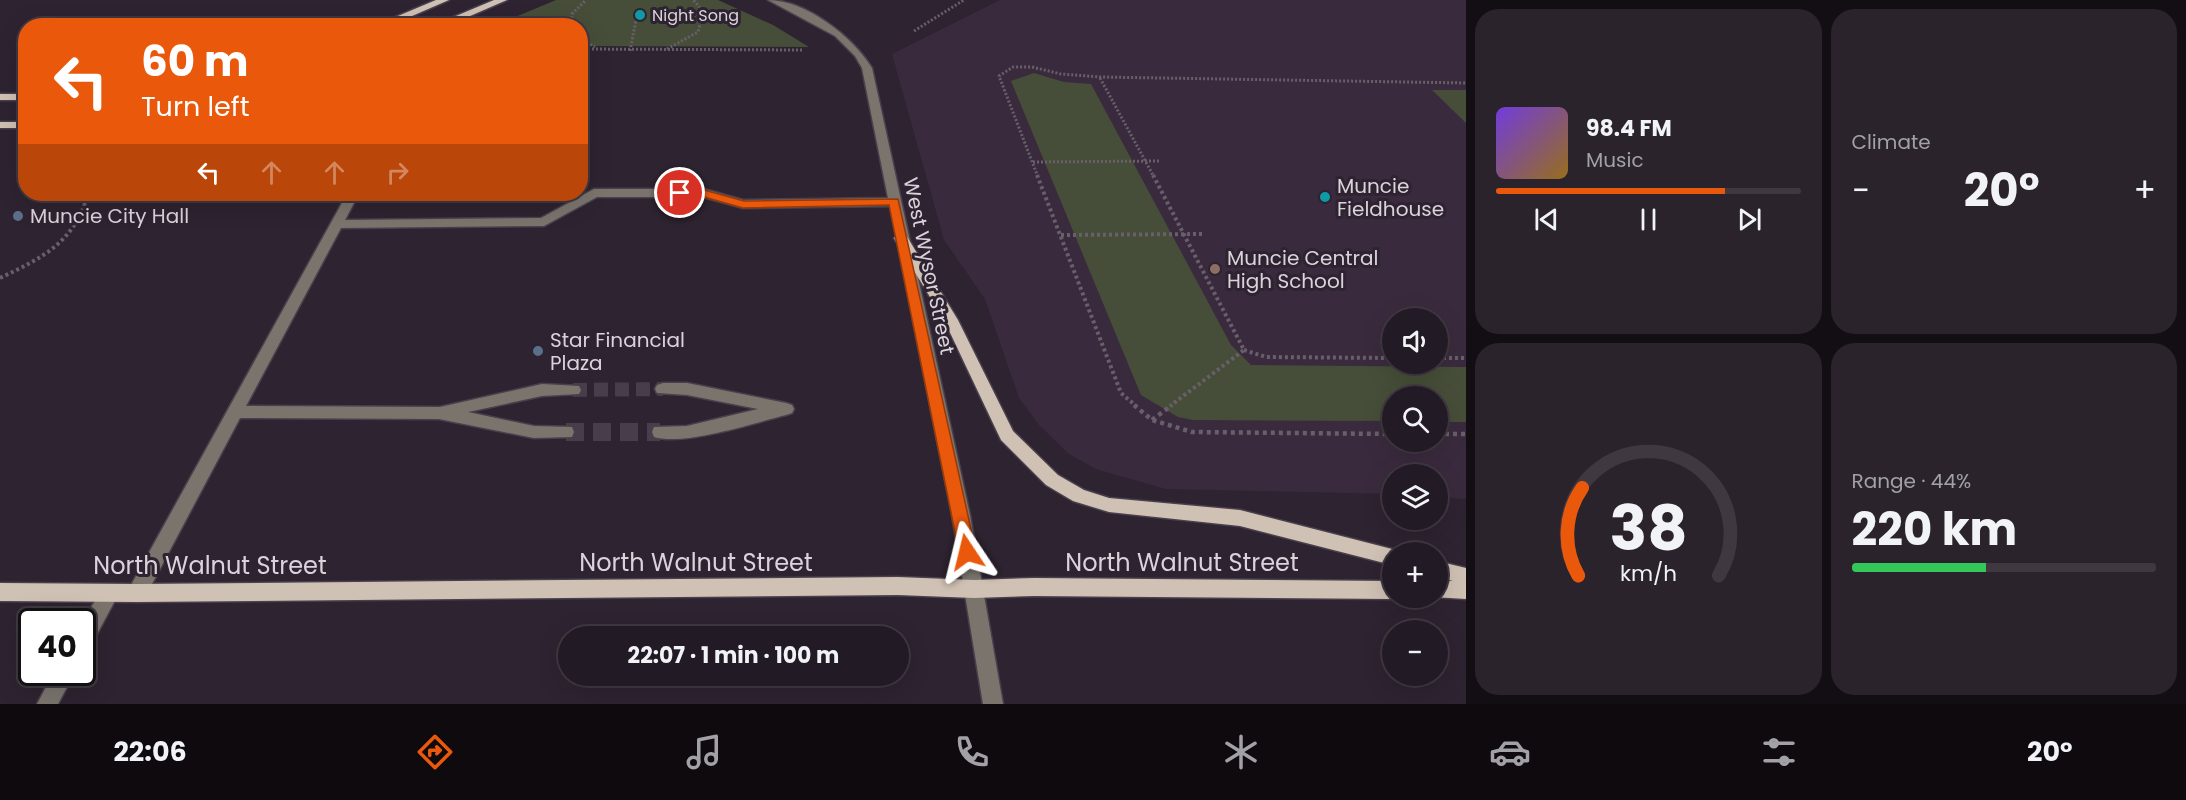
<!DOCTYPE html>
<meta charset="utf-8">
<style>
:root{--surface:#221a24;--page:#2a232c;--text:#f1f3f6;--muted:#a2a1a6;--line:#3f3841;--accent:#ea580c}
body{margin:0;font-family:Poppins,sans-serif;background:var(--page);color:var(--text);height:100vh;display:flex;flex-direction:column;font-size:22px;white-space:nowrap}
*{box-sizing:border-box;margin:0}
p{font-size:20px;color:var(--muted)}
.icon{flex:none;width:33px;height:33px;fill:none;stroke:currentColor;stroke-width:2;stroke-linecap:round;stroke-linejoin:round}
.map{position:relative;flex:1;overflow:hidden}
.panel{display:flex;flex-direction:column;gap:9px;padding:9px;background:#130e14;width:720px}
.panel>*{flex:none}
.hud{position:absolute;left:18px;top:18px;width:570px;height:183px;border-radius:24px;box-shadow:0 6px 24px #0002,0 0 0 2px var(--line);background:#ea580c;color:#fff;overflow:hidden}
.fabs{position:absolute;left:1382px;top:308px;display:grid;gap:12px}
.fabs a{display:grid;place-items:center;width:66px;height:66px;border-radius:50%;background:var(--surface);box-shadow:0 6px 24px #0002,0 0 0 2px var(--line);font-size:30px}
.speed{position:absolute;left:18px;top:608px;display:flex;gap:12px;font-size:30px;font-weight:700;text-align:center}
.speed>*{display:grid;place-content:center;width:78px;height:78px;border-radius:50%;background:var(--surface);box-shadow:0 6px 24px #0002,0 0 0 2px var(--line);line-height:1}
.speed .limit{border:3px solid #111;border-radius:9px;background:#fff;color:#111}
.pin{position:absolute;display:grid;place-items:center;width:51px;height:51px;color:#fff;margin:-26px;border:3px solid #fff;border-radius:50%;box-shadow:0 2px 6px #0007}
.me{position:absolute;width:66px;margin:-33px;rotate:350deg;stroke-linejoin:round;filter:drop-shadow(0 0 4px #0008)}
.turn{display:flex;align-items:center;gap:21px;height:126px;padding:0 24px;font-size:27px}
.turn .icon{width:78px;height:78px;stroke-width:2.5}
.turn b{display:block;font-size:42px;line-height:51px}
.lanes{display:flex;align-items:center;height:57px;padding:0 24px;background:#0003;justify-content:center;gap:30px;direction:ltr}
.lanes .off{opacity:.35}
.big{font-size:45px;font-weight:700;line-height:1.1}
.panel .card{flex:1;display:flex;flex-direction:column;justify-content:center;gap:9px;min-width:0;padding:0 21px;border-radius:24px;background:var(--page)}
.panel .dial{align-items:center;gap:0}
.dial svg{height:156px;overflow:visible;fill:none;stroke:var(--line);stroke-width:7;stroke-linecap:round;text-anchor:middle}
.dial text{fill:var(--text);stroke:none}
.song{display:flex;align-items:center;gap:18px}
.cover{width:72px;height:72px;border-radius:9px;background:linear-gradient(135deg,hsl(260 70% 55%),hsl(40 70% 35%))}
.played{height:6px;border-radius:3px;background:linear-gradient(90deg,var(--accent) 75%,var(--line) 75%)}
.keys{display:flex;justify-content:space-around;direction:ltr}
.heat{display:flex;justify-content:space-between;align-items:center;font-size:33px;direction:ltr}
.charge{height:9px;border-radius:4px;background:linear-gradient(90deg,#34c759 44%,var(--line) 0)}
.panel .tiles{flex:1;display:grid;gap:9px;grid-template-columns:repeat(2,1fr)}
.trip{position:absolute;left:558px;top:626px;width:351px;height:60px;border-radius:30px;background:var(--surface);box-shadow:0 6px 24px #0002,0 0 0 2px var(--line);font-weight:700;line-height:60px;text-align:center}
.tab-bar{display:flex;height:96px;justify-content:space-around;align-items:center;background:#0e0a0e;color:var(--muted)}
.tab-bar .icon{width:42px;height:42px}
.tab-bar .active{color:var(--accent)}
.tab-bar b{font-size:27px;color:var(--text)}
main{display:flex;flex:1;min-height:0}
.map>svg:first-child{display:block}
.built{fill:#3a2a3d;fill-rule:evenodd}
.green{fill:#464e39}
.lines{fill:none;stroke-linecap:round;stroke-linejoin:round}
.minor-tunnel-far1{stroke:#483d4a;stroke-width:14;stroke-dasharray:14 7;stroke-linecap:butt}
.minor-tunnel{stroke:#483d4a;stroke-width:18;stroke-dasharray:18 9;stroke-linecap:butt}
.minor-casing{stroke:#4a3f4c;stroke-width:3}
.major-casing{stroke:#4a3f4c;stroke-width:3}
.path-far2{stroke:#695f6a;stroke-width:3;stroke-dasharray:2 2;stroke-linecap:butt}
.path-far1{stroke:#695f6a;stroke-width:4;stroke-dasharray:3 3;stroke-linecap:butt}
.path{stroke:#695f6a;stroke-width:4.5;stroke-dasharray:4 4;stroke-linecap:butt}
.minor{fill:#7a746d;fill-rule:evenodd}
.major{fill:#cfc1b3;fill-rule:evenodd}
.route{fill:#ea580c;stroke:#983908;stroke-width:1.5}
.culture-dot{fill:#0f9aa8;stroke:#2e2330;stroke-width:2}
.service-dot{fill:#5c6f8a;stroke:#2e2330;stroke-width:2}
.education-dot{fill:#8d6e63;stroke:#2e2330;stroke-width:2}
.labels{text-anchor:middle;stroke-width:6;stroke-linejoin:round;paint-order:stroke}
.far-poi-label{font-size:16px;fill:#dbd3dc;stroke:#2e2330;text-anchor:start}
.poi-label{font-size:20px;fill:#dbd3dc;stroke:#2e2330;text-anchor:start}
.street-label{font-size:20px;fill:#dbd3dc;stroke:#2e2330}
.near-street-label{font-size:24px;fill:#dbd3dc;stroke:#2e2330}
</style>
<main>
<div class="map">
<svg width="1466" height="704" viewBox="0 0 1466 704">
<rect width="100%" height="100%" fill="#2e2330"/>
<!-- built -->
<path class="built" d="M1000,0h466v499l-29,-2v-23h-45v20l-226,-5 -70,-20 -27,-15 -30,-29 -20,-27 -34,-99 -41,-59 -52,-186zM1392,318h45v45h-45zM1392,396h45v45h-45z"/>
<!-- green -->
<path class="green" d="M556,0h162l55,25 36,22 -228,-1 -1,-20 -84,-1z
M1034,73l30,9 27,2 140,261 20,20 215,2v55h-29v-26h-45v25l-199,-1 -15,-3 -37,-22 -130,-314z
M1432,90h34v33z"/>
<g class="lines">
<!-- minor-tunnel-far1 -->
<path class="minor-tunnel-far1" d="M573,390l90,-1"/>
<!-- minor-tunnel -->
<path class="minor-tunnel" d="M566,432h94"/>
<defs>
<path id="minor" d="M768,0c38,0 85,37 104,68l98,447 33,189h-20l-31,-189 -62,-309 -147,2 -40,-11h-106l-53,29 -203,2 -95,178 194,1 102,-23 37,2 2,4 -2,4 -37,2 -74,16 66,14 38,1 2,5 -2,5 -38,1 -95,-19 -199,-1 -96,181 -7,3 -7,-3 -2,-6 2,-6 213,-386 -3,-7h12l3,7 -10,19 196,-2 53,-29h110l39,11 145,-2 -26,-130 -7,-12 -20,-20z
M663,383h24l99,20 6,2 2,4 -2,4 -6,2c-32,8 -102,31 -132,22l-2,-5 2,-5 33,-1 71,-17 -71,-14 -30,-2 -2,-4 2,-4z
M110,584l7,3 2,6 -30,56 -7,2v-28l21,-36z
M54,672h21l-17,32h-21z"/>
<path id="major" d="M436,0h13l-60,26h-15z
M494,0h13l-60,26h-15z
M0,94h26v6h-26z
M0,122h26v6h-26z
M901,234l5,1 52,85 55,111 45,44 26,15 25,8 131,12 152,39 7,3h-7v13l-152,-39 -131,-14 -36,-11 -27,-16 -45,-45 -57,-120 -50,-82z
M1437,561l29,7v31l-33,-2h4v-16h16l-16,-4z
M898,577l76,3 60,-2 358,3v16h4l-4,2 -358,-3 -60,2 -76,-3 -761,7 -137,-1v-18l137,1z"/>
</defs>
<!-- minor casing -->
<use href="#minor" class="minor-casing"/>
<!-- major casing -->
<use href="#major" class="major-casing"/>
<!-- path-far2 -->
<path class="path-far2" d="M571,26l1,-12 14,-14
M914,31l50,-31
M580,38l15,9
M580,49l223,1
M667,49l31,-17c4,-14 7,-22 -5,-32
M630,51l6,-31
M1100,78l54,99
M1033,162l128,-1
M1038,177l-39,-101 14,-9h19l29,7 39,3 366,6"/>
<!-- path-far1 -->
<path class="path-far1" d="M1037,175l84,218 15,13
M1153,175l91,175 -74,56
M29,197l10,-3
M1061,235l144,-1
M0,278c42,-20 74,-35 88,-84
M1244,350l22,7 126,1
M1437,358h29"/>
<!-- path -->
<path class="path" d="M1134,405l18,15 40,12 200,2
M1152,420l20,-15
M1437,434h29"/>
<!-- minor -->
<use href="#minor" class="minor"/>
<!-- major -->
<use href="#major" class="major"/>
</g>
<!-- route -->
<path class="route" d="M680,190h24l40,11 154,-2 78,353 -3,5 -6,3 -6,-3 -2,-5 -70,-347 -146,3 -39,-11 -28,-2v-4z"/>
<!-- markers -->
<g class="culture-dot">
<circle cx="640" cy="15" r="6"/>
<circle cx="1325" cy="197" r="6"/>
</g>
<g class="service-dot">
<circle cx="18" cy="216" r="6"/>
<circle cx="538" cy="351" r="6"/>
</g>
<circle class="education-dot" cx="1215" cy="269" r="6"/>
<g class="labels">
<!-- far-poi labels -->
<g class="far-poi-label">
<text x="652" y="21">Night Song</text>
</g>
<!-- poi labels -->
<g class="poi-label">
<text x="1337" y="193">Muncie<tspan x="1337" dy="23">Fieldhouse</tspan></text>
<text x="30" y="223">Muncie City Hall</text>
<text x="1227" y="265">Muncie Central<tspan x="1227" dy="23">High School</tspan></text>
<text x="550" y="347">Star Financial<tspan x="550" dy="23">Plaza</tspan></text>
</g>
<!-- street labels -->
<g class="street-label">
<text transform="translate(929 266) rotate(78)" y="7">West Wysor Street</text>
</g>
<!-- near-street labels -->
<g class="near-street-label">
<text x="696" y="571">North Walnut Street</text>
<text x="1182" y="571">North Walnut Street</text>
<text x="210" y="574">North Walnut Street</text>
</g>
</g>
</svg>
<div class="fabs">
<a><svg class="icon" aria-label="sound" viewBox="0 0 24 24"><path d="M4 9h4l5-4v14l-5-4H4zM17 9q2 3 0 6"/></svg></a>
<a><svg class="icon" aria-label="search" viewBox="0 0 24 24"><circle cx="10" cy="10" r="6"/><path d="M15 15l6 6"/></svg></a>
<a><svg class="icon" aria-label="layers" viewBox="0 0 24 24"><path d="M12 4l9 5-9 5-9-5zM3 14l9 5 9-5"/></svg></a>
<a>+</a>
<a>−</a>
</div>
<div class="speed"><div class="limit">40</div></div>
<div class="pin" style="left:680px;top:193px;background:#d93025"><svg class="icon" aria-label="arrive" viewBox="0 0 24 24"><path d="M6 21V4h12l-3 4 3 4H6"/></svg></div>
<svg class="me" style="left:967px;top:552px" viewBox="-20 -20 40 40"><path d="M0-17L14 15 0 8-14 15z" fill="#ea580c" stroke="#fff" stroke-width="4"/></svg>
<div class="trip">22:07 · 1 min · 100 m</div>
<div class="hud">
<div class="turn"><svg class="icon" aria-label="left" viewBox="0 0 24 24"><path d="M17 20v-9H6M10 6l-5 5 5 5"/></svg><div><b>60 m</b>Turn left</div></div>
<div class="lanes"><svg class="icon" aria-label="left" viewBox="0 0 24 24"><path d="M17 20v-9H6M10 6l-5 5 5 5"/></svg><svg class="icon off" aria-label="ahead" viewBox="0 0 24 24"><path d="M12 20V5M6 11l6-6 6 6"/></svg><svg class="icon off" aria-label="ahead" viewBox="0 0 24 24"><path d="M12 20V5M6 11l6-6 6 6"/></svg><svg class="icon off" aria-label="right" viewBox="0 0 24 24"><path d="M7 20v-9h11M14 6l5 5-5 5"/></svg></div>
</div>
</div>
<section class="panel">
<div class="tiles">
<div class="card">
<div class="song"><i class="cover"></i><div><b>98.4 FM</b><p>Music</p></div></div>
<div class="played"></div>
<div class="keys"><svg class="icon" aria-label="previous" viewBox="0 0 24 24"><path d="M18 5L8 12l10 7zM5 5v14"/></svg><svg class="icon" aria-label="pause" viewBox="0 0 24 24"><path d="M8 5v14M16 5v14"/></svg><svg class="icon" aria-label="next" viewBox="0 0 24 24"><path d="M6 5l10 7-10 7zM19 5v14"/></svg></div>
</div>
<div class="card"><p>Climate</p>
<div class="heat"><a>−</a><b class="big">20°</b><a>+</a></div>
</div>
<div class="card dial"><svg viewBox="0 0 100 80">
<path d="M14 69A42 42 0 1 1 86 69"/>
<path d="M14 69A42 42 0 0 1 16 24" stroke="#ea580c"/>
<text x="50" y="56" font-size="32" font-weight="700">38</text>
<text x="50" y="72" font-size="11">km/h</text>
</svg></div>
<div class="card"><p>Range · 44%</p><b class="big">220 km</b><div class="charge"></div></div>
</div>
</section>
</main>
<nav class="tab-bar">
<b>22:06</b>
<svg class="icon active" aria-label="directions" viewBox="0 0 24 24"><path d="M12 3l9 9-9 9-9-9zM9 14v-3h6M13 9l2 2-2 2"/></svg>
<svg class="icon" aria-label="music" viewBox="0 0 24 24"><path d="M9 18V5l10-2v13"/><circle cx="6" cy="18" r="3"/><circle cx="16" cy="16" r="3"/></svg>
<svg class="icon" aria-label="phone" viewBox="0 0 24 24"><path d="M5 4h4l2 5-3 2q2 4 5 5l2-3 5 2v4C11 20 4 13 5 4z"/></svg>
<svg class="icon" aria-label="climate" viewBox="0 0 24 24"><path d="M12 3v18M4 7l16 10M4 17L20 7"/></svg>
<svg class="icon" aria-label="car" viewBox="0 0 24 24"><path d="M5 17H2v-5l4-1 3-4h7l3 4 3 1v5h-3M9 17h6M6 11h13"/><circle cx="7" cy="17" r="2"/><circle cx="17" cy="17" r="2"/></svg>
<svg class="icon" aria-label="filters" viewBox="0 0 24 24"><path d="M4 7h16M4 17h16"/><circle cx="9" cy="7" r="2"/><circle cx="15" cy="17" r="2"/></svg>
<b>20°</b>
</nav>
